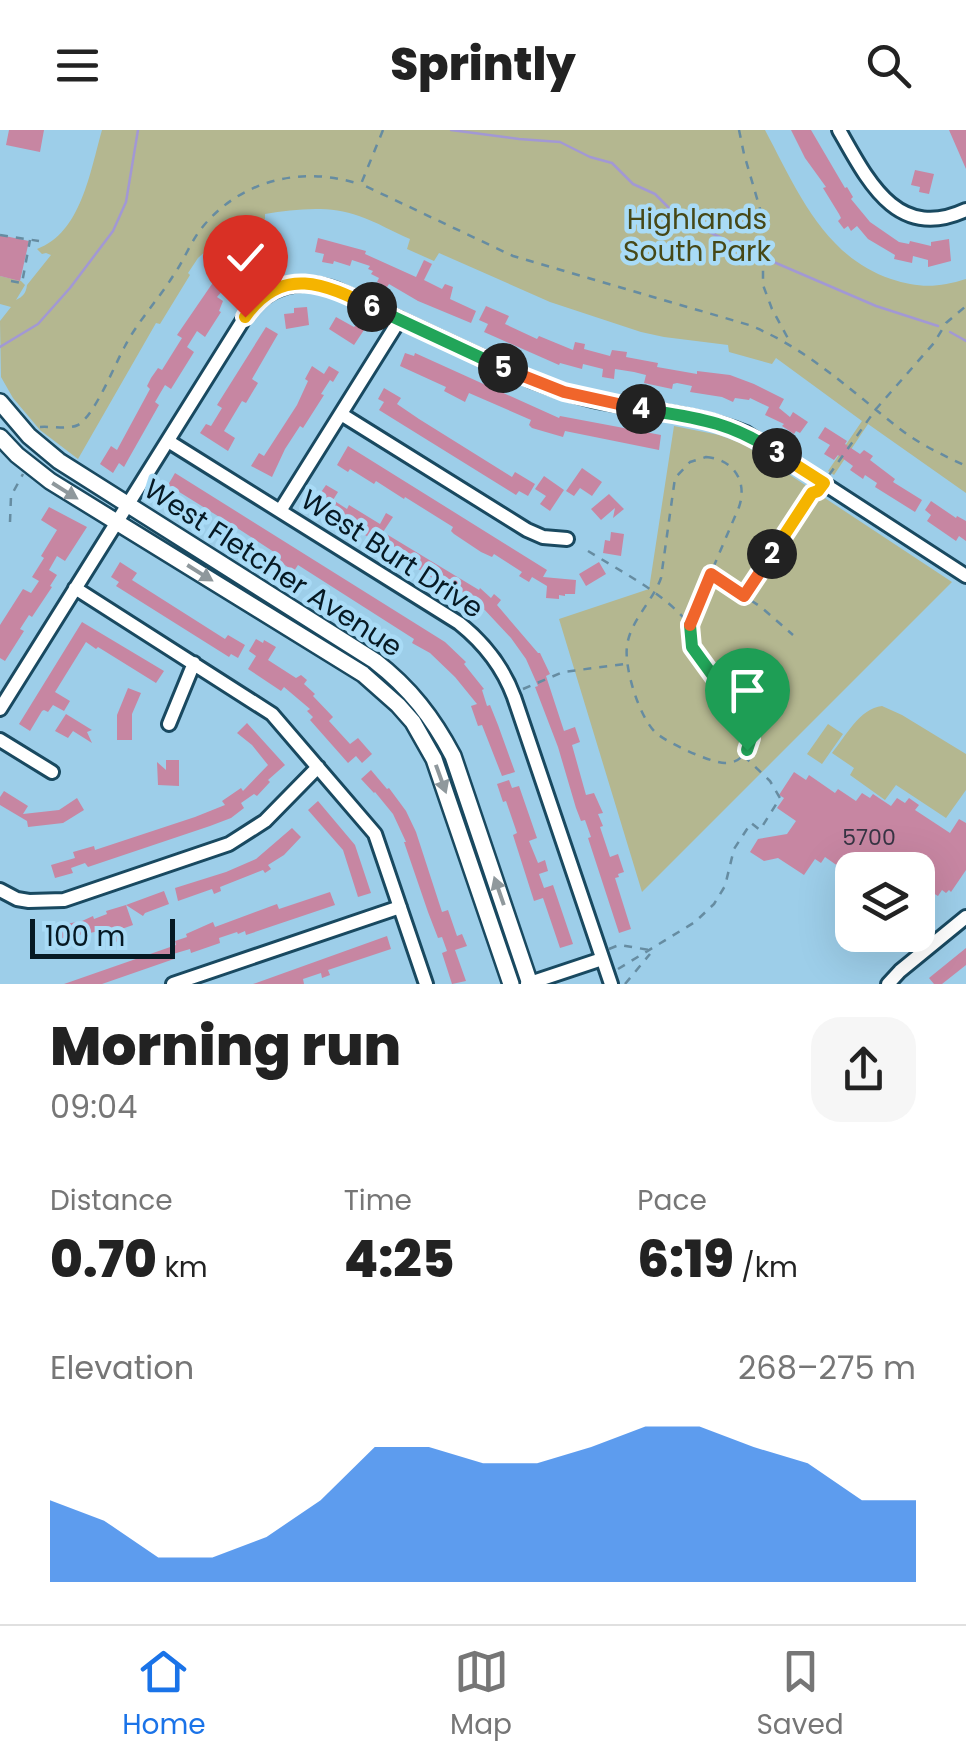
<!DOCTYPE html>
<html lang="en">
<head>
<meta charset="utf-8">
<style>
  body { margin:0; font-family:Poppins,sans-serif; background:#f6f6f6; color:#222; height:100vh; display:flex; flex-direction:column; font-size:38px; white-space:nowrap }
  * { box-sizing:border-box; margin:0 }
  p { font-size:32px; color:#767676 }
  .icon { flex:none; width:55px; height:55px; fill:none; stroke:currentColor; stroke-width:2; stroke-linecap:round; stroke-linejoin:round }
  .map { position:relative; height:854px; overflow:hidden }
  .details { display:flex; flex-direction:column; background:#fff; flex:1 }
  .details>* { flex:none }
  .buttons { position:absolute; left:835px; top:722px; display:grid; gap:20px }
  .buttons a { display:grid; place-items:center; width:100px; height:100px; border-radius:20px; background:#fff; box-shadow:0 10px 40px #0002; font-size:50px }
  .scale { position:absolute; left:30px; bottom:25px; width:145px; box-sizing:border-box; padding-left:10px; border:5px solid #061923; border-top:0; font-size:28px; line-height:35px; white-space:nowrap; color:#061923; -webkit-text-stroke:8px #a9dbf6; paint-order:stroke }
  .pin { position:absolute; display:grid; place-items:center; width:85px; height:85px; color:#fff; margin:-102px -42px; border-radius:50% 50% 50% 0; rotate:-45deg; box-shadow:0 0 10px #0007 }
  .pin .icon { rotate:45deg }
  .km { position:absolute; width:50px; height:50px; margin:-25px; border-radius:50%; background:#222; color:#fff; font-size:28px; line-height:50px; text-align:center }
  .round { display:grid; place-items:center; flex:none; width:105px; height:105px; border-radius:30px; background:#f6f6f6 }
  .summary { display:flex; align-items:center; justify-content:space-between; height:170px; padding:0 50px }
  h1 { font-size:55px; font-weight:800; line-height:75px }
  .stats { display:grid; grid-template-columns:repeat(3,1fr); gap:15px; height:170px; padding:10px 50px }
  .stats div { display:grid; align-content:center }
  .stats b { font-size:50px; font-weight:800 }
  .stats small { font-size:28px; font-weight:400 }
  .stats p { font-size:28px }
  .chart { height:280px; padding:20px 50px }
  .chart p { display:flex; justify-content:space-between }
  .chart svg { width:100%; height:180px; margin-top:10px; fill:#1a73e8; opacity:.7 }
  header { display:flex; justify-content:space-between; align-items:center; height:130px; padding:0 50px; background:#fff; font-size:45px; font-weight:800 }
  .tabs { display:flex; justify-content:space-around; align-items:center; height:140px; border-top:2px solid #e0e0e0; background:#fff; font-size:28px; color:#767676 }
  .tabs a { display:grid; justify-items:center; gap:5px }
  .tabs .selected { color:#1a73e8 }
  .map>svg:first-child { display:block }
  .green { fill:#b4b790 }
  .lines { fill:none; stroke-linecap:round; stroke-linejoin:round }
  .stream { stroke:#a298d4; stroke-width:2.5 }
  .building { fill:#c786a2 }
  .minor-casing { stroke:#194960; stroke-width:18 }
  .major-casing { stroke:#194960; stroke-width:20 }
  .path { stroke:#668ca1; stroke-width:2.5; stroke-dasharray:8 8; stroke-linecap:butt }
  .minor { stroke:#fff; stroke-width:12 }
  .major { stroke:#fff; stroke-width:15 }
  .oneway { fill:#8f989c }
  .split-1-casing { stroke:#fff; stroke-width:20 }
  .split-2-casing { stroke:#fff; stroke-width:20 }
  .split-3-casing { stroke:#fff; stroke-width:20 }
  .split-4-casing { stroke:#fff; stroke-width:20 }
  .split-5-casing { stroke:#fff; stroke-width:20 }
  .split-6-casing { stroke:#fff; stroke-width:20 }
  .split-7-casing { stroke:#fff; stroke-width:20 }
  .split-1 { stroke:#22a559; stroke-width:12 }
  .split-2 { stroke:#f0652b; stroke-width:12 }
  .split-3 { stroke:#f5b400; stroke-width:12 }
  .split-4 { stroke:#22a559; stroke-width:12 }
  .split-5 { stroke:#f0652b; stroke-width:12 }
  .split-6 { stroke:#22a559; stroke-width:12 }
  .split-7 { stroke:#f5b400; stroke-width:12 }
  .labels { text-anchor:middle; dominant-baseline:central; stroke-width:9; stroke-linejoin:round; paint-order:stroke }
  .number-label { font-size:22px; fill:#363443 }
  .park-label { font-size:28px; fill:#464817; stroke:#a9dbf6 }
  .street-label { font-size:28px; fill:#061923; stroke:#a9dbf6 }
</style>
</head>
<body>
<header><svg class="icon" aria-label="menu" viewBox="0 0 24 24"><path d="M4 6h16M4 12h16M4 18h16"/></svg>Sprintly<svg class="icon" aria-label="search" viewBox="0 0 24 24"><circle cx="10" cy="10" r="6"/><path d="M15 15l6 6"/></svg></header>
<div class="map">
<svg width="966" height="854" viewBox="0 0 966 854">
  <rect width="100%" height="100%" fill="#9dcee9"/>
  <path class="green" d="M102 0H765C796 58 823 126 891 149 918 158 938 158 966 149V363L868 294 834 345 828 341 862 291 776 228 772 234 729 222 728 215 664 207 641 202 550 172 439 123 434 131 407 119 410 109C393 102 377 92 359 86 329 75 296 79 265 84V89L222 112 219 109 198 128 188 143 190 145 160 194 156 193 78 329 40 300 13 268 1 247 0 191 11 177 0 174V146L21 151 25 155 16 170C22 167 26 164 27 155L51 125 46 123 42 124 37 119C81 103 90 42 102 0Z
    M674 296 719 305 743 314 952 452 642 762 559 489 649 459Z
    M140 395 207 436 230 446C295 487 385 531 428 594 456 635 471 699 488 746L484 747 477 735 410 581 137 399Z
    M882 576 902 585 966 624V660L946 688 896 655 885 670 850 645 854 638 832 623C845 607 860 578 882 576Z
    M828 594 843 604 822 634 807 624Z"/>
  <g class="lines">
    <path class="stream" d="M451 0 519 9 560 12 590 27 612 33 633 54 655 64 673 82 703 99 755 124
      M769 130 876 176 938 196
      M950 202 966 211
      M0 217 38 194 70 158 113 101 126 72 138 0"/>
  </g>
  <path class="building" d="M9 0H44L40 22 6 15Z
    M791 0H811L845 58 847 57 853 67 851 69 870 92 899 112 909 114 910 111 931 116V112L949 109 951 131 928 137V130L913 126 912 133 894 129 895 125 868 109 857 96 851 101 848 96 844 99 838 91 841 88 839 84 823 58 826 57 805 28Z
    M949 0H966V39Z
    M915 40 934 44 929 64 919 62 920 57 911 55Z
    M0 105 29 111 20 151 0 146Z
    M318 108 366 121 365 124 416 147 424 130 432 134 424 150 442 159 445 154 453 157 450 169 476 181 471 193 418 171 389 154 387 157 377 152 379 148 371 144 373 141 368 139 370 136 352 130 350 136 334 131 333 134 322 132 324 124 315 122Z
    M268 118 274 132 265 137 266 140 255 145 247 128Z
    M228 135 246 151 238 159 230 152 217 167 223 171 219 181 221 182 205 207 197 201 187 217 194 222 171 259 165 255 155 272 159 275 129 328 124 337 119 333 113 343 100 334 111 316 117 320 150 259 147 256 151 248 158 238 162 240 182 208 177 205 214 151Z
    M486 176 509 186 505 194 537 209 539 206 573 220 575 212 585 214 584 219 610 226 612 220 627 222 626 227 658 233 657 237 697 244V241L730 245 754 254 784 269 779 278 790 287 793 282 808 292 800 303 796 301 794 304 782 296 784 294 765 285 769 277 750 268 749 270 735 268 733 272 722 267 690 262 692 256 677 253 673 254 672 259 644 253 646 245 634 242 615 239 614 249 602 247 603 239 583 234 582 239 560 233 559 235 484 202 488 194 479 190Z
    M307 177 309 195 286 199 284 184 294 183V178Z
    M336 187 354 197 356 195 364 200 354 215 329 199Z
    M266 197 278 204 252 249 258 253 246 273 242 271 224 301 235 308 228 321 200 303 206 294 211 296 222 278 217 275Z
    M405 223 414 226 415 223 559 288 560 286 661 305 659 320 565 301 563 307 532 298 529 295 531 290 469 263 465 272 444 261 446 257 400 236Z
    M312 236 324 244 329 236 339 242 333 252 330 250 321 264 324 265 303 298 300 296 285 319 272 347 251 336 259 323 264 326 297 275 308 251 305 249Z
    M384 258 401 268 397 274 419 289 512 347 515 342 535 354 528 366 519 361 516 365 379 280 384 272 378 269Z
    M825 297 847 311 845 314 860 324 864 320 873 326 870 330 895 349 893 352 922 370 915 382 875 357 877 353 865 345 863 349 850 340 853 336 838 325 834 330 824 324 830 315 818 308Z
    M348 316 547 440 543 447 576 450 575 464H565V466L559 465V469L546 468 547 456 532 447 529 452 519 446 522 442 494 424 492 427 481 422 454 404 451 401 453 397 405 367 404 369 376 351 374 354 350 339 348 342 337 335Z
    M582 338 602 352 592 366 580 358 574 366 566 361Z
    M175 343 445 512 466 532 464 534 484 559 482 560 487 576 490 575 498 595 515 642 502 646 482 595 478 596 471 576 477 574 455 547 430 523 412 513 414 509 298 435 294 441 274 428 277 424 228 392 226 396 218 391 221 388 168 355Z
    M544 346 564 360 550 381 540 374 546 366 535 359Z
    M326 355 338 362 333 370 347 379 349 375 380 394 386 383 393 387 383 402 479 460 480 458 491 468 494 464 501 470 497 475 538 523H540L550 544 546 546 564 601 575 597 580 612 572 615 586 665 594 663 603 683 598 684 603 696 600 697 610 727 618 724 624 742 618 744 619 747 615 748 631 799 619 803 588 708 591 707 585 690 581 691 576 678 558 617 535 557 538 556 526 529 511 508 482 477 481 479 318 375 323 368 319 365Z
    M609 364 624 379 613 388 615 378 601 390 591 379Z
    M931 371 956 388 957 386 966 391V411L959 406 956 411 927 391 931 385 925 380Z
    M49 377 87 397 65 431 57 426 49 440 57 445 50 456 52 457 32 487 29 485 20 499 24 501 5 531 0 528V495L23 459 31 463 39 451 32 447 44 428 41 426 57 400 41 390Z
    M611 402 624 404 621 426 603 423 605 410 610 411Z
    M120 432 137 443 132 450 225 509 228 505 245 515 238 528 231 524 229 527 116 456 119 452 111 447Z
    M599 432 606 444 586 456 579 444Z
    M82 492 164 541 156 553 98 517 96 519 86 512 55 562 70 571 64 581 53 575 48 582 44 580 42 581 30 601 19 594Z
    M256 509 263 513 264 510 276 517 268 530 296 548 301 545 307 550 304 554 315 564 313 566 333 587 329 591 350 614 358 608 372 624 362 633 356 626 348 633 310 590 313 587 307 581 310 579 284 557 281 561 248 539 256 526 249 521Z
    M128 558 141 563 132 584V610H117V585Z
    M66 584 92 600 87 602 92 613 73 601 68 608 55 601Z
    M247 593 285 635 268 650 270 652 257 666 254 664 241 673 244 678 231 688 210 696 88 737 85 733 71 738 73 743 55 748 51 735 75 728 73 722 94 716 95 720 195 687 225 675 222 671 241 658 243 661 268 635 252 615 237 603Z
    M166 630H179V656L158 655 157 632 166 640Z
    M371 640 387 659 389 658 406 681 416 702 442 782 448 780 457 806 462 804 467 816 455 820 466 851 452 854 442 823 447 821 442 807 438 808 428 782 404 712H406L393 684 375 662 374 663 361 649Z
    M794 642 806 650 809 645 835 663 838 659 856 671 862 663 870 668 873 664 891 676 897 668 905 673 909 668 919 675 915 680 950 703 959 689 966 693V740L951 762 949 760 946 763 942 760 938 766 933 763 927 771 918 765V740H881L867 730 860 740 851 733 845 741 825 727 821 733 815 729 804 745 778 728 764 731 750 722 758 709 787 704 796 691 777 678 784 668 779 665Z
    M509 650 512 658 519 656 537 708 529 711 538 733 545 730 548 741 539 744 544 758 553 755 573 814 560 818 543 768 534 771 513 705 517 703 506 671 503 672 497 654Z
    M4 661 28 676 23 684 59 680 77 668 84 680 63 693 28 697 27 691 0 675V667Z
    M318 671 355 715 371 763 358 767 343 720 308 680Z
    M292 698 301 707 284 725 268 735 271 739 265 743 263 740 220 757 221 761 214 764 212 759 178 771 175 758 226 742 256 729Z
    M164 761 169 774 145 783 143 786 126 775Z
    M330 762 335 775 246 805 245 801 238 804 237 802 219 808 220 813 191 823 190 819 173 824 174 829 102 854H64L176 815 175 811 187 807 186 804 213 792 215 797 277 774 279 779Z
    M126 775 133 795 116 801 119 811 108 814 105 800 58 809 55 796 82 791 93 786 94 789 107 784 106 781Z
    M387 806 391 819 328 840 330 845 322 848 321 843 303 849 304 854H253Z
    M966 818V835L942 854H934L929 848Z"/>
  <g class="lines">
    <defs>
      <path id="minor" d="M839 0C868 51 897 112 966 80
        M341 284 527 400 543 407 567 409
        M168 311 459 493C484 513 503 537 514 567L611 854
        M280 381 400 189
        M75 458 272 584 375 704 426 854
        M0 579 245 187C267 156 301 146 337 160L533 251C553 259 572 265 593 270 644 281 698 283 746 303L966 446
        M169 594 194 533
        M0 610 52 642
        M0 760 17 769 29 771 64 770 229 714 265 691 318 637
        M173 854 400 777
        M527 854 602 829
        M888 854 900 841 966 787"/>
      <path id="major" d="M0 272 29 306 59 331 375 531C410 558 433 588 453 626L530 854
        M0 307 17 325 50 351 363 544 398 575 413 592 434 629 511 854"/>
    </defs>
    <use href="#minor" class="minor-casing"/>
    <use href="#major" class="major-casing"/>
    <path class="path" d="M383 0 361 54 513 126 749 195C809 219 853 263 904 302 923 316 945 326 966 336
      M739 0 744 24 763 89V155L772 179 791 214
      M0 105 39 111
      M11 151 22 153 30 110
      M40 297C52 296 67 300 78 295 95 285 115 234 125 216 138 191 158 170 173 146 185 129 191 110 205 94 244 49 304 36 359 54
      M706 327C733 329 748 351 739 377L693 485 689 502 692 517 748 594C753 611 747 633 725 633 711 633 665 612 655 602 639 586 624 538 627 516 630 491 653 471 661 448L675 348 690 332Z
      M829 345 876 279 934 213 946 193 966 176
      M10 392 11 366 23 344
      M588 421C623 443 663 462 689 494
      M711 444 761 477 793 505
      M744 466 812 363 815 362
      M523 559 563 542 625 534
      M609 819 619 815 650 820
      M618 839 695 792 714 774 725 756 734 719 751 693 760 700 780 668 770 651 744 626
      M625 854 650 824"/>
    <use href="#minor" class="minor"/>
    <use href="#major" class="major"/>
  </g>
  <defs><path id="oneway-solid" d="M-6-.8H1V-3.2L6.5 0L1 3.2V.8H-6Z" transform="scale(2.5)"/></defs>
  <g class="oneway">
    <use href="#oneway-solid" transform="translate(65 361) rotate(32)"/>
    <use href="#oneway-solid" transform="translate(200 443) rotate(32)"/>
    <use href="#oneway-solid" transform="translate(441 649) rotate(70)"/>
    <use href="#oneway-solid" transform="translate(499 761) rotate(-109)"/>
  </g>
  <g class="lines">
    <defs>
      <path id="split-1" d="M690 495 692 517 748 594 751 608 747 620"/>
      <path id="split-2" d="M690 495 711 444 744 466 772 424"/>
      <path id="split-3" d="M772 424 812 363 818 361 824 353 777 323"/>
      <path id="split-4" d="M641 279C697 288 729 291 777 323"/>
      <path id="split-5" d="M503 238 564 262 641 279"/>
      <path id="split-6" d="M372 177 503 238"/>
      <path id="split-7" d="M245 187C282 134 325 154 372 177"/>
    </defs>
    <use href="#split-1" class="split-1-casing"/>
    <use href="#split-2" class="split-2-casing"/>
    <use href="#split-3" class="split-3-casing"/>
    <use href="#split-4" class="split-4-casing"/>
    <use href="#split-5" class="split-5-casing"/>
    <use href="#split-6" class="split-6-casing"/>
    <use href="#split-7" class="split-7-casing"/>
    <use href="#split-1" class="split-1"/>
    <use href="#split-2" class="split-2"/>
    <use href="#split-3" class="split-3"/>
    <use href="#split-4" class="split-4"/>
    <use href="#split-5" class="split-5"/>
    <use href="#split-6" class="split-6"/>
    <use href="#split-7" class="split-7"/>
  </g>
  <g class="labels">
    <g class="number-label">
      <text x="869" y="707">5700</text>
    </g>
    <g class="park-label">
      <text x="697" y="89">Highlands<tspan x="697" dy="32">South Park</tspan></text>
    </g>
    <g class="street-label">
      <text transform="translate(392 424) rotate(33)">West Burt Drive</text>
      <text transform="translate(273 438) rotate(33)">West Fletcher Avenue</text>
    </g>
  </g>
</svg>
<div class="buttons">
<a><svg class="icon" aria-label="layers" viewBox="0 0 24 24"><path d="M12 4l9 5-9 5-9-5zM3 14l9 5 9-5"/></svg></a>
</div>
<div class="scale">100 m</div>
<div class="pin" style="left:747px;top:620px;background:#1e9e55"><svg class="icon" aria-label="arrive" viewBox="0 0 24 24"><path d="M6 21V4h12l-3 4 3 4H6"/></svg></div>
<div class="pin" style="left:245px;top:187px;background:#d93025"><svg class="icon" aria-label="check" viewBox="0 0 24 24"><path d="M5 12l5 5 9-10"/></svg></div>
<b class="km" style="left:772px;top:424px">2</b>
<b class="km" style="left:777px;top:323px">3</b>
<b class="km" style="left:641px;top:279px">4</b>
<b class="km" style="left:503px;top:238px">5</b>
<b class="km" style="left:372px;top:177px">6</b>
</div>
<section class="details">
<div class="summary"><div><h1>Morning run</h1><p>09:04</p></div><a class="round"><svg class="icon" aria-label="share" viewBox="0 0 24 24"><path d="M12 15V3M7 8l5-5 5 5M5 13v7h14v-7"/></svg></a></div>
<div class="stats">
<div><p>Distance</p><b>0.70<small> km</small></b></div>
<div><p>Time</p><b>4:25</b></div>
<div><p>Pace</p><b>6:19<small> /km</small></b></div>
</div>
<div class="chart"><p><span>Elevation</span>268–275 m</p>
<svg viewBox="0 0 160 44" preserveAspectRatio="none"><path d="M0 44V24L10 29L20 38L30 38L40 33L50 24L60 11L70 11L80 15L90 15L100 11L110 6L120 6L130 11L140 15L150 24L160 24V44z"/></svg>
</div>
</section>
<nav class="tabs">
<a class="selected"><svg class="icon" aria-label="home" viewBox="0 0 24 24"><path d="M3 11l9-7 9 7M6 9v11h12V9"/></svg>Home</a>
<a><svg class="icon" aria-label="map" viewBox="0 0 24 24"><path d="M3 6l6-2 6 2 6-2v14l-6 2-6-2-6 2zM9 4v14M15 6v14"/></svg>Map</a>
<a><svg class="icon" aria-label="saved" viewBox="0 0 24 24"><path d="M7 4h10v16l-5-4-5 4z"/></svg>Saved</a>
</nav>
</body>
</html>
